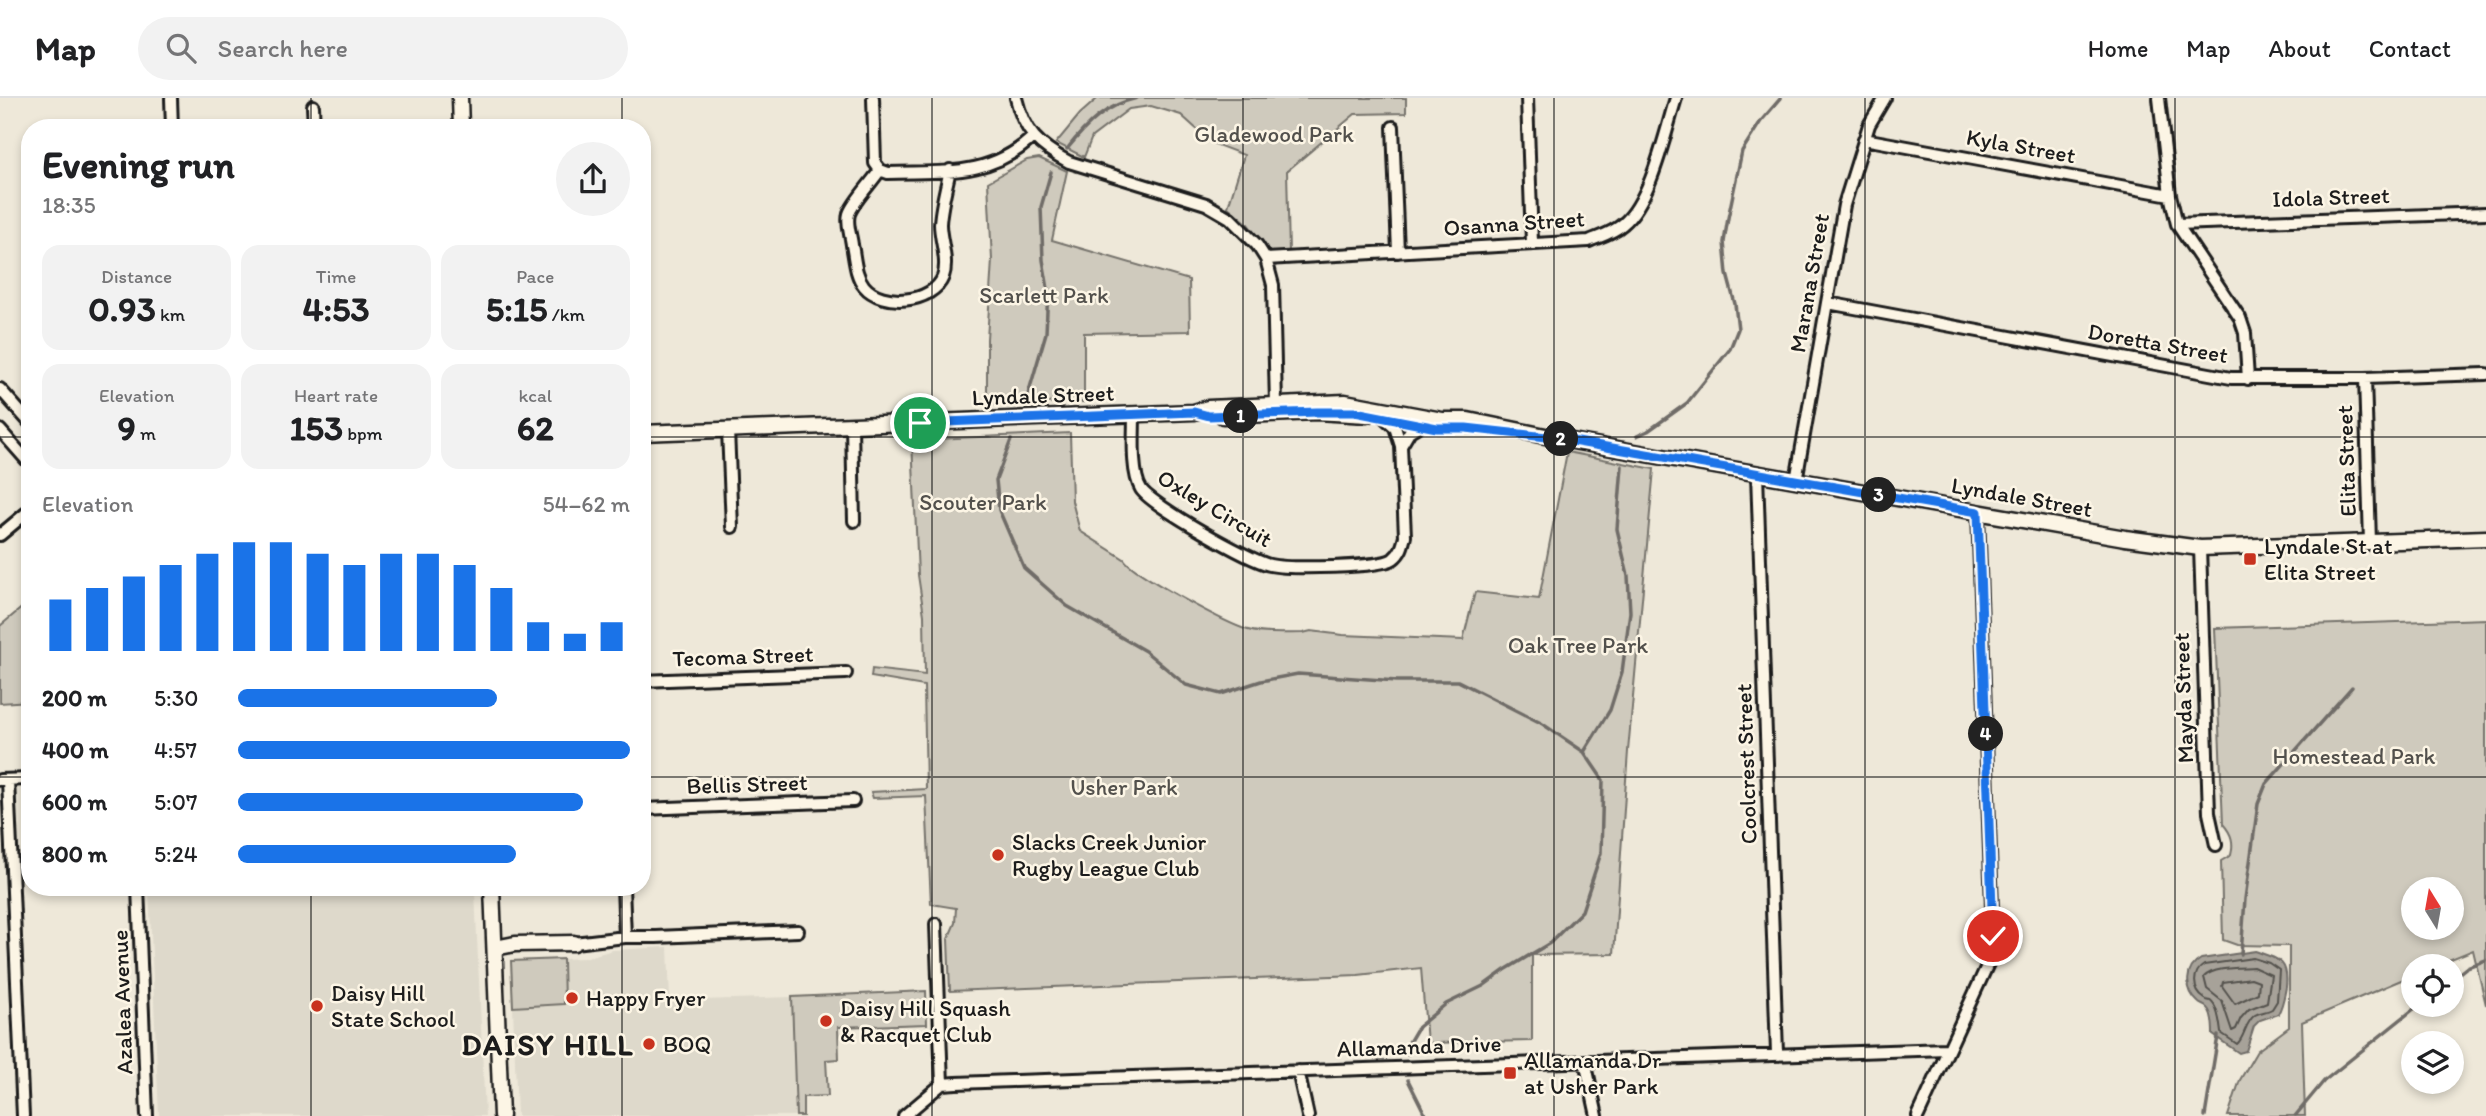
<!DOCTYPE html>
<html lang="en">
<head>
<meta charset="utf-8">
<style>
  body { margin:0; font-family:Itim,sans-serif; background:#f2f2f2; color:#202124; height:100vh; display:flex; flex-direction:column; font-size:26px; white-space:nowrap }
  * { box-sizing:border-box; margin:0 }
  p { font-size:23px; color:#757577 }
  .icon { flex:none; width:38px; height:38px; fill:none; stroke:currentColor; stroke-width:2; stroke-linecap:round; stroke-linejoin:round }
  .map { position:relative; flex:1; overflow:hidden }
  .panel { position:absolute; left:21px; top:21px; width:630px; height:777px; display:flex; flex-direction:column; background:#fff; border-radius:28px; box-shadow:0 4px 10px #0003 }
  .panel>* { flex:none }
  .needle { width:46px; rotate:349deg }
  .buttons { position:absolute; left:2401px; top:779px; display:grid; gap:14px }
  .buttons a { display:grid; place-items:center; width:63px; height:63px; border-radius:50%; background:#fff; box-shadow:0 4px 10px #0003; font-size:35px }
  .pin { position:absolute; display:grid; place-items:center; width:60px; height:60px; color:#fff; margin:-30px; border:4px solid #fff; border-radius:50%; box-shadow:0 2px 7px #0007 }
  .km { position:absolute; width:35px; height:35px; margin:-18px; border-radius:50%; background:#222; color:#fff; font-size:19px; line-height:35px; text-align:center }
  .round { display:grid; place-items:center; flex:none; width:74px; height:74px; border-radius:37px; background:#f2f2f2 }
  .summary { display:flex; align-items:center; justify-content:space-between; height:119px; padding:0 21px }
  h1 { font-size:38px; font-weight:700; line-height:52px }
  .stats { display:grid; grid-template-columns:repeat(3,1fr); gap:10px; height:119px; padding:7px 21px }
  .stats div { display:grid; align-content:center; border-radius:18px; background:#f2f2f2; text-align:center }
  .stats b { font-size:35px; font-weight:700 }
  .stats small { font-size:19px; font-weight:400 }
  .stats p { font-size:19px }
  .chart { height:196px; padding:14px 21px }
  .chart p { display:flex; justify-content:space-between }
  .chart svg { width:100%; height:126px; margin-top:7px; stroke:#1a73e8; stroke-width:6 }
  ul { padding:0 21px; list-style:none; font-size:23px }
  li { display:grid; grid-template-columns:112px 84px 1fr; align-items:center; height:52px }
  li i { height:18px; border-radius:9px; background:#1a73e8 }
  header { display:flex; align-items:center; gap:42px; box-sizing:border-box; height:98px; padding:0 35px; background:#fff; border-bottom:2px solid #e0e0e0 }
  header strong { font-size:33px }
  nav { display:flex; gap:38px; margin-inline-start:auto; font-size:24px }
  .search { width:490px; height:63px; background:#f2f2f2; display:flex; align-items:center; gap:18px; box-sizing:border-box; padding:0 24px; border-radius:38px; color:#757577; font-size:26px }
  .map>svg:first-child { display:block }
  .built { fill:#ded9cb }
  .green { fill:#cfcabd; stroke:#76736c; stroke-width:2; fill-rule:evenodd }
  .water { fill:#a7a299; stroke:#6f6c67; stroke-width:2 }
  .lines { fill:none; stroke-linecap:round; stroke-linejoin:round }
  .shore { stroke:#54524e; stroke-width:2 }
  .stream { stroke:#6f6c67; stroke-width:3.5 }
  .minor-casing { stroke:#1c1c1c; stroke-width:16 }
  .tertiary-casing { stroke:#1c1c1c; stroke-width:19 }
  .minor { stroke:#fcf5e5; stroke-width:10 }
  .tertiary { stroke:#fcf5e5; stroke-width:14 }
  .route-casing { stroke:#fff; stroke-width:14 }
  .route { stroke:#1a73e8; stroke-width:9 }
  .grid { fill:none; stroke:#1c1c1c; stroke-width:2; stroke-opacity:0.55 }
  .poi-dot { fill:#c8321e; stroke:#fcf5e5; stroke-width:2.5 }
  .labels { text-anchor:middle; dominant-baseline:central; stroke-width:5; stroke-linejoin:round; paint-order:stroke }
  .park-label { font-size:23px; fill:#52504c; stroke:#fcf5e5 }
  .street-label { font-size:23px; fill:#1c1c1c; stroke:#fcf5e5 }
  .poi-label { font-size:23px; fill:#1c1c1c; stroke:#fcf5e5; text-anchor:start }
  .district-label { font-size:30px; font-weight:bold; letter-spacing:2px; fill:#1c1c1c; stroke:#fcf5e5 }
</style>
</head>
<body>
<header>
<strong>Map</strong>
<div class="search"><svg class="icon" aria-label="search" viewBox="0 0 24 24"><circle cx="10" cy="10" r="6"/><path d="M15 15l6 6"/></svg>Search here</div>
<nav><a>Home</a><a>Map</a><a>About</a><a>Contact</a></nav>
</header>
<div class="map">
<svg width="2486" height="1018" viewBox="0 0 2486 1018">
  <rect width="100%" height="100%" fill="#eee8d9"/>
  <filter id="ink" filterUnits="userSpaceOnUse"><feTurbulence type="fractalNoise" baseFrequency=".0143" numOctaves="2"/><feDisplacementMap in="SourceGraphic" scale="14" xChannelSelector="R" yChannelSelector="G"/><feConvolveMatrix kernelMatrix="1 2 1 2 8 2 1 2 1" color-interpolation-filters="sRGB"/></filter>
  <g filter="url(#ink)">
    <path class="built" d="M149 789H391L398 797 475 794 485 1018H159Z
      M668 849 670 903 792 899 796 1018H517L513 909 564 906 563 861 584 860 613 852Z"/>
    <path class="green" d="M1098 0H1406V15L1355 16 1287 73 1289 154 1271 156 1247 125 1228 109 1244 57 1212 45 1181 17 1151 8 1129 11 1092 39 1084 59 1056 45 1080 16Z
      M1039 60 1067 73 1052 142 1189 182 1190 233 1084 235V304L987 306V241L992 162 988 84 1027 62Z
      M1070 335 1072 403 1080 433 1124 461C1132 475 1229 527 1248 532 1264 537 1286 535 1303 535L1311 533 1343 537 1463 542 1475 494 1539 501 1567 354 1654 371 1628 653 1614 856 1532 857V943L1427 945 1421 870 1358 877 950 893 948 841 955 825 956 810 931 806 926 698 873 700 871 694 926 691 924 588 871 579 872 571 925 577 924 517 918 477 912 342Z
      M30 503V603L0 605V528Z
      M2486 521V907L2473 852 2434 868H2413V877L2302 924 2305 1018H2228L2240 982 2257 953 2289 929V848L2237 847 2223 842 2221 763 2231 757C2234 745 2232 736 2223 726L2215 530ZM2413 791H2452V830H2413Z
      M563 861 564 906 513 909 511 863Z
      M926 893 927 926 838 929 839 961 826 962 828 998 803 999V1018H796L792 899Z"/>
    <path class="water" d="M2255 853C2278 861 2289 862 2286 889 2284 899 2283 907 2278 916L2260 922 2254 928 2246 953 2239 955 2213 937C2213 930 2213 915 2207 910 2205 907 2200 907 2198 904 2184 891 2185 870 2201 861Z"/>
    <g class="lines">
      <path class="shore" d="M2253 860 2269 865 2279 872 2277 903 2272 911C2267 914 2260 914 2255 917 2245 924 2245 939 2237 946L2221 935C2220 926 2219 915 2214 907 2209 900 2211 905 2205 901 2192 893 2192 874 2204 867Z
        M2253 869 2271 877 2267 904 2249 911 2241 920 2236 931 2232 933 2222 903 2207 891 2204 879C2214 869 2238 870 2253 869Z
        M2251 880 2259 883 2258 895 2235 906 2222 888 2223 884Z"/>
      <path class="stream" d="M1067 51C1087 26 1106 7 1137 0
        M1027 300 1046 235 1048 191 1043 162 1041 109 1051 74
        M1637 338 1648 333 1687 305 1730 251 1738 231 1735 206 1727 176 1724 144 1728 120 1742 53 1761 23 1781 0
        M1011 342 996 382 999 412 1024 470 1067 508 1145 553 1186 587 1221 596 1261 583 1298 576 1397 583H1458L1541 625 1584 654 1603 682 1601 755 1582 813 1550 845 1505 872 1483 888 1446 906 1418 929 1408 946V956
        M1584 654 1610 612 1622 574 1630 514 1628 478 1617 431 1622 368
        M2241 856 2245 801 2258 706 2266 686 2352 589
        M2452 881 2467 869 2486 862
        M1408 982 1426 1018
        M2205 1018 2218 938
        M2295 1018 2324 983 2420 906"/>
      <defs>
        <path id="minor" d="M171 0 172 30
          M873 0 875 65 880 72
          M1016 0C1024 34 1039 48 1069 64L1206 106 1230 120 1257 147 1266 161 1273 187 1276 306
          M1527 0 1532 145
          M2159 0 2170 97 2177 126 2240 220 2245 235 2248 281
          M313 8 314 30
          M1393 29 1398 154
          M1864 41 2170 97
          M880 72C873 83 853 104 849 116 846 126 851 137 852 147 855 161 855 177 864 188 882 210 933 205 943 179 949 163 940 142 940 126 941 108 946 90 950 72
          M880 72 888 75C942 73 990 80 1033 39
          M2177 126 2486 115
          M1266 161 1589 143C1601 138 1613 135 1623 126 1651 103 1665 35 1676 0
          M1828 205 2231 280H2365L2486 276
          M2365 280 2370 444
          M0 291 30 325
          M1134 317C1134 336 1131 375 1141 391 1151 407 1250 463 1270 467 1288 471 1380 470 1393 461 1401 455 1403 447 1405 438L1401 348 1395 329 1386 321
          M852 327 854 423
          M0 332 30 366
          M728 332 732 429
          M1401 348 1410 333 1420 327
          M1757 376 1777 955
          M1796 383 1844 107 1869 27 1885 0
          M0 437 30 412
          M2200 450 2209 715 2216 747
          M642 583 846 575
          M0 682 30 681
          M8 682 23 1018
          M642 711 853 703
          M138 789 147 1018
          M623 789 625 839
          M936 826 942 986
          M574 845 625 839H656L798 833
          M1585 963 1597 1018
          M1298 973 1308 1018
          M904 1018 942 986 956 985 1947 951
          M1918 1018 1992 857 1993 838 1978 414"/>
        <path id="tertiary" d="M460 0 461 30
          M1223 318 1317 314 1367 317
          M642 335 1194 314 1208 310 1345 304 1442 322H1468L1555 340 2125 440 2200 450 2486 440
          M492 789 501 1018
          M495 850 515 846 574 845"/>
      </defs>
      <use href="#minor" class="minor-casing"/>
      <use href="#tertiary" class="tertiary-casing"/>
      <use href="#minor" class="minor"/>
      <use href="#tertiary" class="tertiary"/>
    </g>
  </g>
  <g class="lines" filter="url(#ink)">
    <defs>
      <path id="route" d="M920 325 1194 314 1209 318 1317 314H1355L1437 330H1466L1555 340 1978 414 1993 838"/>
    </defs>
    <use href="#route" class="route-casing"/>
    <use href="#route" class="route"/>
  </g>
  <path class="grid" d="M311 0V30M622 0V30M932 0V1018M1243 0V1018M1554 0V1018M1865 0V1018M2175 0V1018M0 339H30M642 339H2486M0 679H30M642 679H2486M311 789V1018M622 789V1018"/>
  <g class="poi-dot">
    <rect x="2243" y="454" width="14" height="14" rx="3.5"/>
    <circle cx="998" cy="757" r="7"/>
    <circle cx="572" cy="900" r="7"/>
    <circle cx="317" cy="908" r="7"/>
    <circle cx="826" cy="923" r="7"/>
    <circle cx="649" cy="946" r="7"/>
    <rect x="1503" y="968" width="14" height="14" rx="3.5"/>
  </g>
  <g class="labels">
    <g class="park-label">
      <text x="1274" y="36">Gladewood Park</text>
      <text x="1044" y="197">Scarlett Park</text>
      <text x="983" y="404">Scouter Park</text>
      <text x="1578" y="547">Oak Tree Park</text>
      <text x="2354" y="658">Homestead Park</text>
      <text x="1124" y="689">Usher Park</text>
    </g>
    <g class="street-label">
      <text transform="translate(2021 48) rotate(10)">Kyla Street</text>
      <text transform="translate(2331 99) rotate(-2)">Idola Street</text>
      <text transform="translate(1514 125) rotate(-4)">Osanna Street</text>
      <text transform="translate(1809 185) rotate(-80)">Marana Street</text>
      <text transform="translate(2158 245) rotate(10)">Doretta Street</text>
      <text transform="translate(1043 297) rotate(-2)">Lyndale Street</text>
      <text transform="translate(2346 363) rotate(-92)">Elita Street</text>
      <text transform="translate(2022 399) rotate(10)">Lyndale Street</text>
      <text transform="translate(1215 410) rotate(31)">Oxley Circuit</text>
      <text transform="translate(743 558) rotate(-2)">Tecoma Street</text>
      <text transform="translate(2183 600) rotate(-92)">Mayda Street</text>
      <text transform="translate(1746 666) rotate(-92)">Coolcrest Street</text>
      <text transform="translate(747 686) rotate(-2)">Bellis Street</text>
      <text transform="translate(122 904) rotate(-92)">Azalea Avenue</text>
      <text transform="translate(1419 948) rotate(-2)">Allamanda Drive</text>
    </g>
    <g class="poi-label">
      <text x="2264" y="448">Lyndale St at<tspan x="2264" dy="26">Elita Street</tspan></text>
      <text x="1012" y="744">Slacks Creek Junior<tspan x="1012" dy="26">Rugby League Club</tspan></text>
      <text x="331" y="895">Daisy Hill<tspan x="331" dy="26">State School</tspan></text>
      <text x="586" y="900">Happy Fryer</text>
      <text x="840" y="910">Daisy Hill Squash<tspan x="840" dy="26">&amp; Racquet Club</tspan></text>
      <text x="663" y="946">BOQ</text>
      <text x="1524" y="962">Allamanda Dr<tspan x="1524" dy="26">at Usher Park</tspan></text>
    </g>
    <g class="district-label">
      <text x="548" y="946">DAISY HILL</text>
    </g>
  </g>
</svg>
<div class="buttons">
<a><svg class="needle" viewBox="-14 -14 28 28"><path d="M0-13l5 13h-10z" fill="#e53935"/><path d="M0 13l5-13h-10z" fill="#757577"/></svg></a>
<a><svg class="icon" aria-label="locate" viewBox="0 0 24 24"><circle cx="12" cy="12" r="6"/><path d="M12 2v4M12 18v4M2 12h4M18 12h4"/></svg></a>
<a><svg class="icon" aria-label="layers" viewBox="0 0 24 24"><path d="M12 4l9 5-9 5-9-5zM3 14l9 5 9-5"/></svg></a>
</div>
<div class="pin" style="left:920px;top:325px;background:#1e9e55"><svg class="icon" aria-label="arrive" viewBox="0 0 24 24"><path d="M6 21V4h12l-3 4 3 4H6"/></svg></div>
<div class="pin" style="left:1993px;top:838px;background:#d93025"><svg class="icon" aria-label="check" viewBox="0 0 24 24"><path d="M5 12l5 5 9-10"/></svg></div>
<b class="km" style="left:1241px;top:318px">1</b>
<b class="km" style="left:1561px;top:341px">2</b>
<b class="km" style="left:1879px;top:397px">3</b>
<b class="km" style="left:1986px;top:636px">4</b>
<section class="panel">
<div class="summary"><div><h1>Evening run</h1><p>18:35</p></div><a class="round"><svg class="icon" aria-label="share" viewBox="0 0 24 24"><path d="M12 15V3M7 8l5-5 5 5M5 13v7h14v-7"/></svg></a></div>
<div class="stats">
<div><p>Distance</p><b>0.93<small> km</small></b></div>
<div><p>Time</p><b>4:53</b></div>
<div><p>Pace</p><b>5:15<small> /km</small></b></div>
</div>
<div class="stats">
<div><p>Elevation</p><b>9<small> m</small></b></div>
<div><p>Heart rate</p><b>153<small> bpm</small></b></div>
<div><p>kcal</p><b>62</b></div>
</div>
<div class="chart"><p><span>Elevation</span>54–62 m</p>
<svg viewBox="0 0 160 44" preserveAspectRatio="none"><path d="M5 44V26M15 44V22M25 44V18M35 44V14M45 44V10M55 44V6M65 44V6M75 44V10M85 44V14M95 44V10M105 44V10M115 44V14M125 44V22M135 44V34M145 44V38M155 44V34"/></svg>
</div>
<ul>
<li><b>200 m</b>5:30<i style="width:66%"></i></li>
<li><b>400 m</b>4:57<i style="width:100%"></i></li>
<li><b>600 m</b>5:07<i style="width:88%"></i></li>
<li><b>800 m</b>5:24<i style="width:71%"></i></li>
</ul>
</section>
</div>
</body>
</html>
